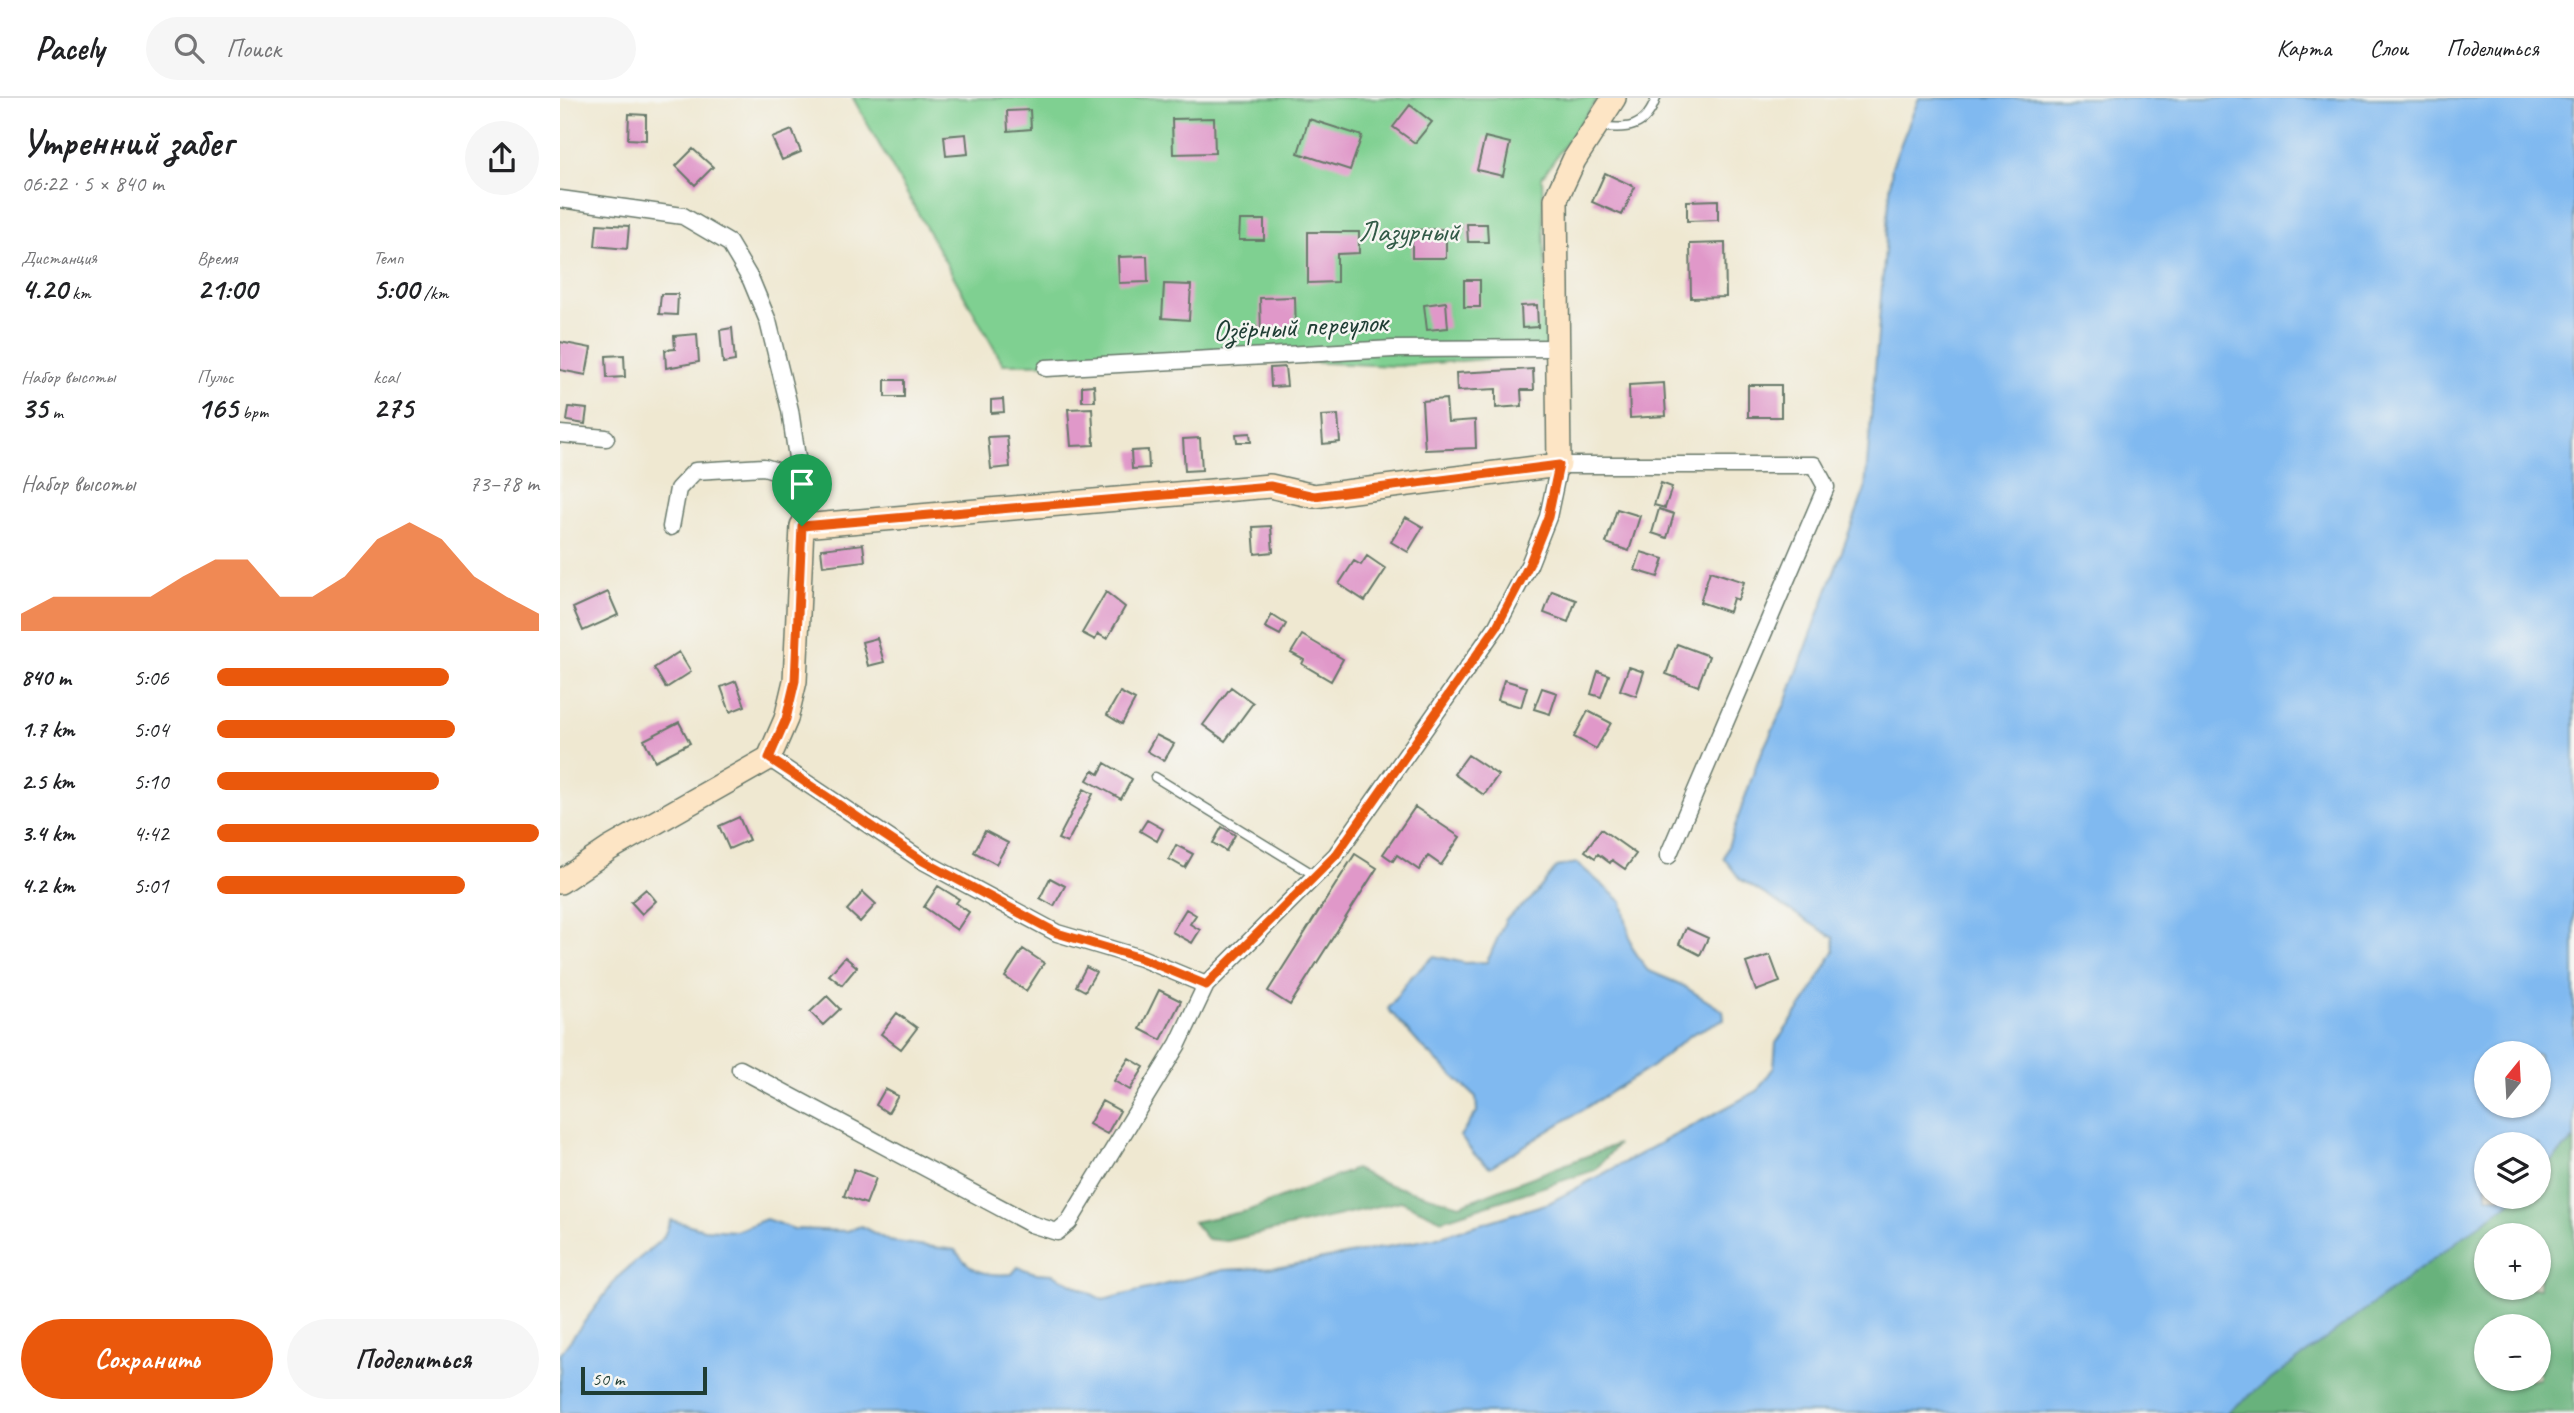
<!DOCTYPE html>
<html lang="ru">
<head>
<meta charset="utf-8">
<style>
  body { margin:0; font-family:Caveat,sans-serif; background:#f6f6f6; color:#202124; height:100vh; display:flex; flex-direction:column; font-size:26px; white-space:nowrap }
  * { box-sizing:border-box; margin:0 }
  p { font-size:23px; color:#757577 }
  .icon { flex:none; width:38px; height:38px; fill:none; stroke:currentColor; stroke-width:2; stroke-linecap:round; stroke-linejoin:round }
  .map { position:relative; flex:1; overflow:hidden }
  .sheet { display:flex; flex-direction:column; background:#fff; width:560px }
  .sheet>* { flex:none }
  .needle { width:46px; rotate:18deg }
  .controls { position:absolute; left:1914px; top:943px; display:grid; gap:14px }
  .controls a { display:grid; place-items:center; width:77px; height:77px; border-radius:50%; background:#fff; box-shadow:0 2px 5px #0004; font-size:35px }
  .scale { position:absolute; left:21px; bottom:18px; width:126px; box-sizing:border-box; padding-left:7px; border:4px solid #1f3d34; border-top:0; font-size:19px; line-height:24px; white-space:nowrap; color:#1f3d34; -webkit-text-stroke:5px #f6f6f2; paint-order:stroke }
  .pin { position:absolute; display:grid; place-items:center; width:60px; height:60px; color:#fff; margin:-72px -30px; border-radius:50% 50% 50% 0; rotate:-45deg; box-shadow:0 0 7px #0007 }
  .pin .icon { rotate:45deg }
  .round { display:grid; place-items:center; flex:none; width:74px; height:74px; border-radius:37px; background:#f6f6f6 }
  .summary { display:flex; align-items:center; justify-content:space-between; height:119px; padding:0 21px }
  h1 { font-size:38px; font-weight:700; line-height:52px }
  .figures { display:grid; grid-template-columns:repeat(3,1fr); gap:10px; height:119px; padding:7px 21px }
  .figures div { display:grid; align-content:center }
  .figures b { font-size:30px; font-weight:700 }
  .figures small { font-size:19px; font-weight:400 }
  .figures p { font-size:19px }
  .chart { height:196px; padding:14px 21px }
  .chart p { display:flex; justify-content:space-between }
  .chart svg { width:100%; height:126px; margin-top:7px; fill:#ea580c; opacity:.7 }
  .action { display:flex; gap:14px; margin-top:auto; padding:14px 21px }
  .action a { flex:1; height:80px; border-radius:42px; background:#ea580c; color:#fff; font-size:28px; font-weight:700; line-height:80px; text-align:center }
  .action a+a { background:#f6f6f6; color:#202124 }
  ul { padding:0 21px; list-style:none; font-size:23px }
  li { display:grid; grid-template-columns:112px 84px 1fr; align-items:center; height:52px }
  li i { height:18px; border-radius:9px; background:#ea580c }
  header { display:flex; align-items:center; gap:42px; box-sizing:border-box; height:98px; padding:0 35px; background:#fff; border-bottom:2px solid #e0e0e0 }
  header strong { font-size:33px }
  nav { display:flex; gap:38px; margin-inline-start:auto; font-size:24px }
  .search { width:490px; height:63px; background:#f6f6f6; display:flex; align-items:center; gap:18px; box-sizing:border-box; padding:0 24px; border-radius:38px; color:#757577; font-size:26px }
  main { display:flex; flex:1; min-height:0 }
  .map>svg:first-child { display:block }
  .green { fill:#7fd091; stroke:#4f8662; stroke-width:2 }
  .forest { fill:#67b27b; stroke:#437858; stroke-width:2; fill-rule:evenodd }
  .water { fill:#80b9f0; stroke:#507b92; stroke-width:2; fill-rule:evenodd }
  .building { fill:#e098c9 }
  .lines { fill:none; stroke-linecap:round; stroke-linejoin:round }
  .lane-casing { stroke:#68796b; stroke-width:11 }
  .street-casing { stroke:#68796b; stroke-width:19 }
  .secondary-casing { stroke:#68796b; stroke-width:26 }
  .lane { stroke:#fff; stroke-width:8 }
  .street { stroke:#fff; stroke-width:16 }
  .secondary { stroke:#fde5c5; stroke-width:23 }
  .route-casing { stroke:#fff; stroke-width:14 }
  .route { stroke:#ea580c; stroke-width:9 }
  .labels { text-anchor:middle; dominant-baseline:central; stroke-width:5; stroke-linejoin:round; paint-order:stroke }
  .park-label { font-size:30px; fill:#325a47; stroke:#f6f6f2 }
  .street-label { font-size:30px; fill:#1f3d34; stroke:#f6f6f2 }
</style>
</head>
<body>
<header>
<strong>Pacely</strong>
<div class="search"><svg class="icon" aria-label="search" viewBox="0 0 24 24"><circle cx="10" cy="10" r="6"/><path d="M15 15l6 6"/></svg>Поиск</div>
<nav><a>Карта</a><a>Слои</a><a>Поделиться</a></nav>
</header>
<main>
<section class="sheet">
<div class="summary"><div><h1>Утренний забег</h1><p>06:22 · 5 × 840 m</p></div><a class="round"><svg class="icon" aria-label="share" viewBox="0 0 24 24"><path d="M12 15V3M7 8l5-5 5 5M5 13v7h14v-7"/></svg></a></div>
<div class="figures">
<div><p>Дистанция</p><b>4.20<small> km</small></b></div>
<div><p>Время</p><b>21:00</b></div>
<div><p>Темп</p><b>5:00<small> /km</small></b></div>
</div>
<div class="figures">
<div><p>Набор высоты</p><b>35<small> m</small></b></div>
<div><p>Пульс</p><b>165<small> bpm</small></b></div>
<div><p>kcal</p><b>275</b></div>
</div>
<div class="chart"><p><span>Набор высоты</span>73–78 m</p>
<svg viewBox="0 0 160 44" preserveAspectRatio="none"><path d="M0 44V38L10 32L20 32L30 32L40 32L50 25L60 19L70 19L80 32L90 32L100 25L110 12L120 6L130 12L140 25L150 32L160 38V44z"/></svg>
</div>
<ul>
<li><b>840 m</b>5:06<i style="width:72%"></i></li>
<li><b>1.7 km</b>5:04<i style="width:74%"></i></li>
<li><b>2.5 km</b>5:10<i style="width:69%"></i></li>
<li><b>3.4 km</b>4:42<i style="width:100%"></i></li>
<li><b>4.2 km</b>5:01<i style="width:77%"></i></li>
</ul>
<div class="action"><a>Сохранить</a><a>Поделиться</a></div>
</section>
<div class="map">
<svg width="2014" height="1315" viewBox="0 0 2014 1315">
  <rect width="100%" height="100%" fill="#f6f6f2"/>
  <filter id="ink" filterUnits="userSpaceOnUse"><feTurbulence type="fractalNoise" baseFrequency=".0143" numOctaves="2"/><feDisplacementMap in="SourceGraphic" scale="14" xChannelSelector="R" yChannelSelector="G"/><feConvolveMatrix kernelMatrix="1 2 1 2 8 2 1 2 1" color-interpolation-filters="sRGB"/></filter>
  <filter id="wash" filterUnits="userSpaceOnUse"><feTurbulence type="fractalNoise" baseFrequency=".00686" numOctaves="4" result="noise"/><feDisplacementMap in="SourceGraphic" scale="28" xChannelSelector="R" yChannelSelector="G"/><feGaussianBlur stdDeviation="1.57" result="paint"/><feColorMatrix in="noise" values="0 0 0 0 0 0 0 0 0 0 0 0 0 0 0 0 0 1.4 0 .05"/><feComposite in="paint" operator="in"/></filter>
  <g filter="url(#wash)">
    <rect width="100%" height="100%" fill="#efe8d1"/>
    <path class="green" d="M293 0H1038L982 79 988 256 836 268 745 264 443 266Z"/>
    <path class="forest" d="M2014 1041V1315H1666L1955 1099H1979V1075ZM1927 1138H1979V1190H1927ZM1927 1228H1979V1281H1927Z
      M1058 1046 1035 1072 882 1122 841 1103 667 1143 647 1141 633 1124 687 1113 795 1071 827 1086 900 1107Z"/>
    <path class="water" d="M1359 0H2014V1041L1979 1075V1046H1927V1099H1955L1946 1107 1666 1315H0V1256L59 1178 103 1140 111 1122 144 1131 176 1133 206 1121 234 1131 287 1133 301 1128 329 1143 395 1152C412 1175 424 1178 452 1176L458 1169 475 1175 493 1176 543 1202 663 1172 721 1169 874 1140 989 1105 1197 993 1214 969 1216 945 1248 899 1274 853V840L1180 781 1164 760 1198 662 1226 604 1305 391 1332 68ZM1927 956H1979V1008H1927Z
      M1017 765 1062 804 1072 849 1087 872 1122 887 1163 913 1164 921 1130 937 1093 968 930 1069 915 1057 900 1038 917 1014 916 999 860 947 828 911 849 881 874 858 905 865 927 864 946 821 971 801 997 769Z"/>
    <g id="blocks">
      <path class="building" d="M850 7 872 24 855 45 833 29Z
        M470 12 471 31 448 33 447 13Z
        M69 16 86 17V42L68 41Z
        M654 20 655 55 613 56 612 21Z
        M749 21 802 38 790 72 738 55Z
        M232 32 241 54 222 62 212 40Z
        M406 36 408 56 386 58 384 38Z
        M925 39 950 45 943 78 917 72Z
        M133 51 153 69 135 87 116 68Z
        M1045 75 1075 89 1062 117 1032 104Z
        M1158 102V122L1127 123V103Z
        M680 122H704V142H679Z
        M37 126 69 128 67 151 35 148Z
        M907 126H927L928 144H908Z
        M886 131V160H852V132Z
        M748 134H799V155L777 156V184L748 185Z
        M1165 145 1166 199 1131 200 1130 146Z
        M587 158 588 184 559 185 558 159Z
        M904 182H920V209H904Z
        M604 186 631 187 629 222 602 220Z
        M101 196H118L117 217 99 216Z
        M735 199 736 236H701L700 200Z
        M886 204 888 230 867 232 864 207Z
        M977 207 978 229 962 230 961 208Z
        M172 230 175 263 163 265 160 232Z
        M137 236 139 264 106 270 105 252 115 251 114 238Z
        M0 244 31 250 26 277 0 272Z
        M64 257 65 279 47 280 46 258Z
        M725 269 727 288 711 289 710 270Z
        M973 271 974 292H961L962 308 936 310V291L897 293 896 275Z
        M325 282H344V299H325Z
        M1104 285 1106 318 1070 320 1069 287Z
        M534 287 535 303H522V288Z
        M1188 287H1221V319H1188Z
        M443 301 444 314 431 315V302Z
        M886 301 888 324 915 322 916 350 865 352 862 303Z
        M9 309 27 311 25 326 7 323Z
        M532 310 534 347 511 348 508 311Z
        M778 317 780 344 763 346 761 318Z
        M690 335 691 344H677L676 336Z
        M447 338 450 369 431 371 428 339Z
        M640 340 642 372 625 373 623 341Z
        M588 352 589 370 572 371 571 353Z
        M1101 385 1112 389 1105 410 1094 407Z
        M1057 411 1080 418 1069 453 1046 445Z
        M1099 411 1114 416 1107 440 1092 435Z
        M846 419 863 429 848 454 831 444Z
        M711 428 713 454 695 456 693 429Z
        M303 446 305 463 263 468 261 451Z
        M1081 454 1104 461 1098 479 1075 472Z
        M807 458 826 471 805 503 779 486 794 463 801 467Z
        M1150 473 1184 484 1178 502 1173 500 1169 514 1140 504Z
        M992 493 1016 502 1008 524 984 515Z
        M48 494 58 517 23 533 13 510Z
        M546 494 565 509 547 541 538 536 535 542 522 535Z
        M712 517 726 526 720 537 705 529Z
        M742 537 783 561 771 583 742 566 744 562 731 555Z
        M317 540 324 564 308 568 302 544Z
        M1117 546 1149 558 1138 588 1106 576Z
        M119 554 131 574 106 590 94 570Z
        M1069 569 1084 574 1076 598 1060 592Z
        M1038 573 1049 577 1041 599 1031 596Z
        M944 582 967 589 961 609 938 602Z
        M176 583 185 608 170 614 161 589Z
        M671 589 693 605 665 643 643 627Z
        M982 590 997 595 990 616 974 611Z
        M560 594 575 602 562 626 547 617Z
        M1028 613 1051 625 1036 651 1014 639Z
        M119 624 130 645 95 663 84 642Z
        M596 637 614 646 604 663 587 653Z
        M908 657 938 677 924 697 894 676Z
        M545 665 572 681 561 701 527 682 533 672 539 676Z
        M524 691 533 696 507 745 498 741Z
        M855 709 900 739 881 767 868 758 859 772 837 757 833 763 823 756Z
        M179 719 189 742 169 751 159 728Z
        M587 722 603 731 597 743 580 733Z
        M662 729 675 737 666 753 653 745Z
        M1041 731 1076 756 1065 771 1052 762 1050 765 1038 756 1035 760 1025 753Z
        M425 733 448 745 436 766 414 754Z
        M616 747 633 756 625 770 609 761Z
        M795 756 817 770 730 907 708 893Z
        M490 780 505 788 494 808 480 800Z
        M378 788 399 801 396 805 409 814 397 832 364 809Z
        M86 791 96 803 82 816 71 804Z
        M303 794 316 806 300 824 287 812Z
        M626 811 636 817 630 826 640 832 632 845 612 834Z
        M1126 830 1148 840 1140 857 1119 846Z
        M463 851 484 865 466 893 445 879Z
        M1210 857 1220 884 1196 893 1186 865Z
        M285 859 297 869 282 887 269 877Z
        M526 869 536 874 525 893 516 888Z
        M599 892 621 903 601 942 580 931Z
        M267 898 280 911 263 927 250 914Z
        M337 915 357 930 341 951 321 936Z
        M569 960 584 969 570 992 554 983Z
        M325 991 338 998 328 1015 316 1007Z
        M542 1003 560 1013 547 1036 529 1026Z
        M294 1071 316 1080 306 1106 284 1098Z"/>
    </g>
  </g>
  <g filter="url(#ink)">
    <use href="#blocks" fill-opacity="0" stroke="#68796b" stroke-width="2"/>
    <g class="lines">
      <defs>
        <path id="lane" d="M1038 28C1066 32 1086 31 1096 0
          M595 679 756 778"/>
        <path id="street" d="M0 101 123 118 169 145 191 182 208 223 230 312 240 380 242 428
          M486 270 833 251 996 250
          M0 336 46 340
          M111 429 118 391 135 373 204 369 240 380
          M209 660 363 763 497 835 581 860 646 887
          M180 971 471 1126 497 1134 509 1124 618 946 646 887 776 757 937 528 969 467 988 419 999 367H1254L1266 389 1108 758"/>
        <path id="secondary" d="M0 784 49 751 209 660 226 621 235 583 242 428 710 388 754 398 999 367 996 101 1014 62 1054 0"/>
      </defs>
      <use href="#lane" class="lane-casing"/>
      <use href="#street" class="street-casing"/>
      <use href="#secondary" class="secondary-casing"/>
      <use href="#lane" class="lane"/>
      <use href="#street" class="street"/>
      <use href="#secondary" class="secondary"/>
    </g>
  </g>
  <g class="lines" filter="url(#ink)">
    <defs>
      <path id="route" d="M999 367 988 419 969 467 937 528 776 757 646 887 581 860 497 835 363 763 209 660 226 621 235 583 242 428 710 388 754 398Z"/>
    </defs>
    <use href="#route" class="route-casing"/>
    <use href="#route" class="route"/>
  </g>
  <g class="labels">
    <g class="park-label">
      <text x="849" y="133">Лазурный</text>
    </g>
    <g class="street-label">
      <text transform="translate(740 228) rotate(-3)">Озёрный переулок</text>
    </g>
  </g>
</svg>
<div class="controls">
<a><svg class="needle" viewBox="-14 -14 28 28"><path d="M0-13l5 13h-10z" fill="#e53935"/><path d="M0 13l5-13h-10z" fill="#757577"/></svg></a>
<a><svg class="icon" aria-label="layers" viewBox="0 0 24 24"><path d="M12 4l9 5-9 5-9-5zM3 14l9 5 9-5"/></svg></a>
<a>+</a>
<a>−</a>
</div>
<div class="scale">50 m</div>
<div class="pin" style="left:242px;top:428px;background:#1e9e55"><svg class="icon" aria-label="arrive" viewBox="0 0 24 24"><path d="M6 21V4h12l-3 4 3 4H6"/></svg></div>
</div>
</main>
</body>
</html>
